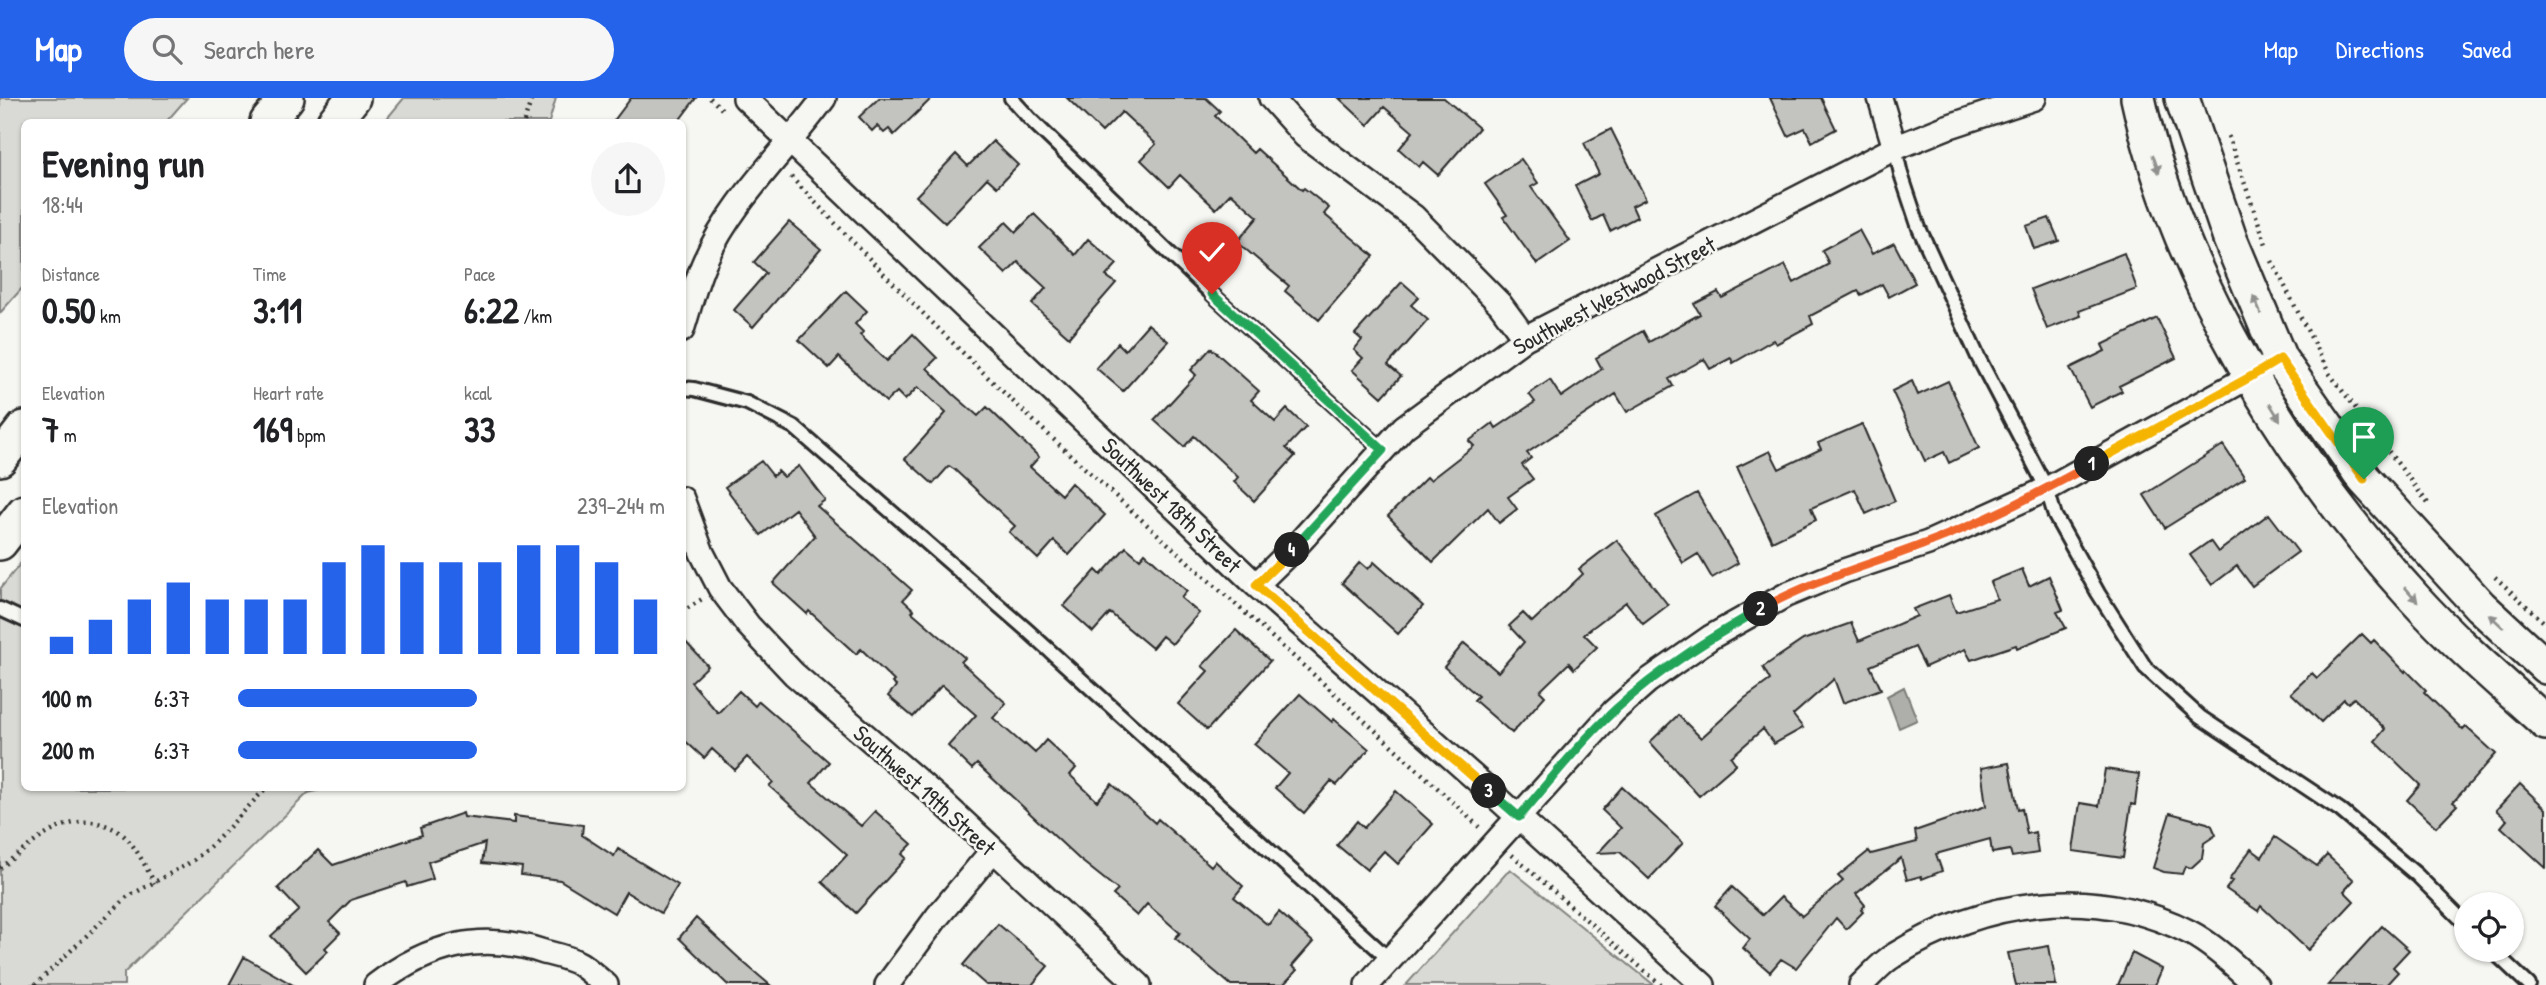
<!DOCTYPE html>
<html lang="en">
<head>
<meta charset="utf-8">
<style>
  body { margin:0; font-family:"Patrick Hand",sans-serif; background:#f6f6f6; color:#202124; height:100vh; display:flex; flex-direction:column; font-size:26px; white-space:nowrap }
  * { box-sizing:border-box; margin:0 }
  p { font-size:23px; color:#757577 }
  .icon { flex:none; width:38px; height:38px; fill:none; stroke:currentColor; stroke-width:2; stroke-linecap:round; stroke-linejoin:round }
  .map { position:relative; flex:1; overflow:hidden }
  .panel { position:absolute; left:21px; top:21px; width:665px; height:672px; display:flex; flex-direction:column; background:#fff; border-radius:10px; box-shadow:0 2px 5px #0004 }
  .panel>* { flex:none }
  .fabs { position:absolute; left:2454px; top:794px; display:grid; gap:14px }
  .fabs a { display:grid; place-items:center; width:70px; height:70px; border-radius:50%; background:#fff; box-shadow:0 2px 5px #0004; font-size:35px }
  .pin { position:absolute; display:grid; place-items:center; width:60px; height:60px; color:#fff; margin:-72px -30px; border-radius:50% 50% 50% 0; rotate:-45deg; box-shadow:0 0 7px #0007 }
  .pin .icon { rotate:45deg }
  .km { position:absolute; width:35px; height:35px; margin:-18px; border-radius:50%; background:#222; color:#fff; font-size:19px; line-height:35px; text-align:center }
  .round { display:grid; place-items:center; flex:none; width:74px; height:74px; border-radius:37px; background:#f6f6f6 }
  .headline { display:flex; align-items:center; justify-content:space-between; height:119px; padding:0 21px }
  h1 { font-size:38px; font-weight:800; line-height:52px }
  .figures { display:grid; grid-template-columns:repeat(3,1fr); gap:10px; height:119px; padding:7px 21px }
  .figures div { display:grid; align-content:center }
  .figures b { font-size:35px; font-weight:800 }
  .figures small { font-size:19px; font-weight:400 }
  .figures p { font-size:19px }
  .chart { height:196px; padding:14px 21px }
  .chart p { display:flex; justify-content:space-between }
  .chart svg { width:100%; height:126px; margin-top:7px; stroke:#2563eb; stroke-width:6 }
  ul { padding:0 21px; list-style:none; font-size:23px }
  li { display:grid; grid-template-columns:112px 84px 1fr; align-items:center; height:52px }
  li i { height:18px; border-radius:9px; background:#2563eb }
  header { display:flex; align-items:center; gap:42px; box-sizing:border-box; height:98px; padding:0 35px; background:#2563eb; color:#fff }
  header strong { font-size:33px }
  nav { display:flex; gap:38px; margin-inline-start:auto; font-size:24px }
  .search { width:490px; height:63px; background:#f6f6f6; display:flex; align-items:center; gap:18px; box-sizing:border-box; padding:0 24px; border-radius:38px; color:#757577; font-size:26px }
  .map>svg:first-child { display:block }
  .green { fill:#d9d9d5; stroke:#828280; stroke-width:2 }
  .water { fill:#aeaeab; stroke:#7a7a78; stroke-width:2 }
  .building { fill:#c3c3c0; stroke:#2b2b2b; stroke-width:2 }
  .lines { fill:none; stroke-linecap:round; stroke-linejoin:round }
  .lane-casing { stroke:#2b2b2b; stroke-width:18 }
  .street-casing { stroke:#2b2b2b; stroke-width:28 }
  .secondary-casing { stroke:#2b2b2b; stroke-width:38 }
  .path { stroke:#2b2b2b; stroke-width:4.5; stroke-dasharray:2 5; stroke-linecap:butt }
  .lane { stroke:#f6f6f2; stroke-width:12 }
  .street { stroke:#f6f6f2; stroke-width:23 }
  .secondary { stroke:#f6f6f2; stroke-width:33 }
  .oneway { fill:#90908e }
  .split-1-casing { stroke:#fff; stroke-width:14 }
  .split-2-casing { stroke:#fff; stroke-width:14 }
  .split-3-casing { stroke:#fff; stroke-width:14 }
  .split-4-casing { stroke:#fff; stroke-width:14 }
  .split-5-casing { stroke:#fff; stroke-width:14 }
  .split-1 { stroke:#f5b400; stroke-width:9 }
  .split-2 { stroke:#f0652b; stroke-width:9 }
  .split-3 { stroke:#22a559; stroke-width:9 }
  .split-4 { stroke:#f5b400; stroke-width:9 }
  .split-5 { stroke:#22a559; stroke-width:9 }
  .labels { text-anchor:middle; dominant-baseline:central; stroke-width:5; stroke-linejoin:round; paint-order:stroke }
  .street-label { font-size:23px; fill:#2b2b2b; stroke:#f6f6f2 }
</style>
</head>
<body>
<header>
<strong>Map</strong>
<div class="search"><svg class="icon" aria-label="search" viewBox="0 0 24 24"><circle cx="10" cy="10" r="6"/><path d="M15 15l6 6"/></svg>Search here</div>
<nav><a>Map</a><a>Directions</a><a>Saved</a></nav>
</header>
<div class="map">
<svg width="2546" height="887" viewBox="0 0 2546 887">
  <rect width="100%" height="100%" fill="#f6f6f2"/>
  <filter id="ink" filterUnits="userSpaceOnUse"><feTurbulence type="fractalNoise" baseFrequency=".0143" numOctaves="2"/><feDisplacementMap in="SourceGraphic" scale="14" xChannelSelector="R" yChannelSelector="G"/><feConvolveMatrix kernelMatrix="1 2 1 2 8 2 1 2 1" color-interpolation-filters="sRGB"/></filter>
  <g filter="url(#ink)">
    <path class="green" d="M0 0H187L166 24H24V188L0 215Z
      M404 0H556L549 24H384Z
      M24 461V690H328L308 695 124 875V887H0V491Z
      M1510 771 1654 887H1406Z"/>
    <path class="water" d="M1904 589 1917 622 1899 630 1887 598Z"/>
    <path class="building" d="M631 0H696L678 24H613Z
      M879 0H932L894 37 889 31 884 35 877 28 872 33 859 19Z
      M1067 0H1206L1220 13 1215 18 1253 55 1257 51 1302 92 1304 90 1329 110 1324 116 1374 158 1319 222 1285 193 1289 188 1237 144 1258 119 1231 95 1216 111 1180 77 1169 89 1141 62 1156 46 1122 14 1102 34Z
      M1339 0H1444L1479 30 1438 77 1423 64 1419 69 1399 51 1413 34 1384 9 1368 27Z
      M1770 0H1821L1836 31 1812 44 1805 30 1788 38Z
      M1611 31 1646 101 1632 108 1637 119 1610 133 1603 117 1592 123 1575 88 1599 76 1584 45Z
      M993 43 1018 67 997 89 987 80 945 125 916 98 956 56 968 68Z
      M1521 61 1538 85 1531 89 1570 143 1537 166 1503 119 1507 117 1485 86Z
      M1034 116 1075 157 1088 141 1117 166 1106 178 1116 185 1069 239 1032 206 1046 190 1018 164 1006 176 979 150 1006 124 1016 134Z
      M2049 120 2059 143 2034 151 2026 128Z
      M789 124 821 151 753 229 734 212 766 175 754 164Z
      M1859 132 1872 156 1894 145 1915 185 1889 199 1882 186 1861 197 1858 193 1810 218 1813 226 1776 246 1773 242 1733 265 1731 260 1710 271 1704 261 1669 281 1673 288 1627 314 1616 296 1527 355 1531 360 1522 367 1533 381 1508 399 1517 411 1499 425 1488 410 1433 464 1388 418 1427 379 1430 382 1474 348 1469 343 1493 325 1496 330 1535 304 1529 296 1550 282 1561 299 1602 271 1596 260 1643 233 1649 244 1700 216 1694 206 1718 194 1722 200 1785 167 1794 185 1829 166 1822 152Z
      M2124 155 2137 191 2079 213 2081 218 2047 231 2031 191Z
      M1402 184 1419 199 1411 207 1428 222 1388 267 1401 278 1382 299 1352 272 1363 260 1354 252 1362 242 1355 236Z
      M846 193 867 213 855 226 863 234 860 237 887 263 913 236 937 260 927 270 953 296 978 318 987 309 1039 359 1030 369 1061 397 1071 385 1105 417 1069 457 1054 443 1038 461 1009 434 1015 428 955 372 949 368 933 386 905 361 946 315 918 289 905 302 897 294 886 304 839 259 829 270 799 242Z
      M2157 220 2176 260 2119 288 2122 293 2090 309 2070 270 2105 253 2102 247Z
      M1148 226 1168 243 1123 293 1096 270 1118 245 1125 252Z
      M1211 250 1259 293 1251 302 1275 324 1287 311 1306 329 1286 350 1295 358 1254 403 1234 384 1238 379 1194 338 1184 349 1154 322 1196 277 1191 272Z
      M1912 283 1918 297 1948 283 1979 350 1949 365 1944 354 1925 363 1892 293Z
      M1862 326 1895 403 1866 416 1855 391 1811 410 1816 422 1772 443 1737 369 1770 353 1779 371 1821 351 1818 345Z
      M2223 347 2245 380 2165 430 2144 397Z
      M761 363 773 378 778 373 784 379 799 368 825 402 817 408 912 492 903 502 914 512 912 514 965 560 961 564 1006 605 993 620 1024 647 1025 646 1035 655 1046 642 1076 670 1070 677 1097 703 1112 686 1155 725 1158 721 1211 768 1215 763 1243 788 1234 799 1268 827 1279 814 1313 844 1292 868 1297 872 1283 887H1231L1175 840 1180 835 1147 806 1137 818 1113 797 1118 792 1079 761 977 666 972 671 948 648 976 617 942 587 913 619 888 598 896 588 892 585 894 583 861 551 856 556 809 513 807 516 773 485 815 438 795 411 761 437 725 389Z
      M1697 395 1738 465 1712 480 1698 456 1683 465 1656 418Z
      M2269 416 2298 454 2252 488 2237 468 2212 487 2190 457 2210 443 2218 454Z
      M1617 442 1668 507 1643 526 1626 504 1584 536 1597 549 1574 571 1569 565 1540 593 1545 598 1512 635 1474 602 1478 598 1444 569 1464 545 1498 574 1524 544 1509 528 1523 515 1532 524 1583 476 1579 471Z
      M1126 449 1140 461 1145 455 1187 493 1181 500 1199 515 1172 546 1162 538 1152 550 1110 515 1093 534 1064 508 1096 472 1101 477Z
      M1360 464 1368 471 1374 464 1423 508 1398 536 1342 485Z
      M2022 471 2029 488 2049 478 2063 512 2057 514 2066 530 2017 550 2016 547 1971 562 1965 551 1925 569 1915 549 1870 568 1881 591 1843 605 1834 581 1793 617 1803 630 1774 646 1763 631 1731 659 1736 666 1699 698 1650 644 1678 617 1701 640 1745 600 1770 582 1763 569 1803 542 1851 525 1859 543 1917 518 1913 511 1949 497 1956 514 1997 501 1990 484Z
      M1236 532 1270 563 1207 632 1178 606 1208 573 1202 568Z
      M2362 536 2371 545 2374 542 2405 574 2406 572 2426 592 2424 594 2463 632 2466 629 2496 656 2453 704 2457 707 2436 729 2407 702 2420 687 2375 643 2385 631 2354 600 2348 605 2344 601 2321 624 2291 595 2312 575 2317 580Z
      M682 540 708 568 691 584 718 615 739 593 755 608 759 603 829 664 811 685 861 728 875 713 912 746 902 756 906 760 856 815 822 784 847 757 769 688 773 684 747 659 735 672 712 651 704 660 682 640Z
      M1300 596 1332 624 1334 621 1369 651 1337 687 1331 683 1304 715 1275 690 1288 675 1254 646Z
      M2009 665 2018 711 2022 710 2027 736 2035 734 2038 755 2012 759 2010 752 1992 755 1990 741 1936 756 1942 773 1922 781 1921 778 1907 782 1901 760 1856 796 1865 807 1861 812 1863 814 1846 831 1836 820 1796 870 1781 861 1770 874 1743 850 1750 841 1715 808 1732 789 1763 817 1781 799 1802 818 1843 783 1838 778 1869 753 1871 756 1917 744 1915 733 1986 708 1981 670Z
      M2105 671 2139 676 2135 707 2131 706 2123 760 2073 753 2080 705 2099 708Z
      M2520 686 2546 711V770L2501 729 2507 722 2496 712Z
      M1622 689 1683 745 1649 781 1620 754 1598 755 1621 730 1602 712Z
      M1396 693 1433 726 1398 766 1384 753 1367 772 1337 747 1357 723 1364 730Z
      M463 715 464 719 514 725V718L583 727 582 737 614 758 618 751 678 787 661 815 626 794 614 815 560 782 521 777 522 769 482 765 485 745 428 764 433 781 407 789 406 784 351 802 329 824 340 835 325 850 328 853 306 874 271 838 299 812 278 790 318 752 333 767 422 737 420 730Z
      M2170 715 2207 725 2212 728 2216 737 2204 745 2202 760 2191 770 2185 768 2182 776 2164 774 2153 770Z
      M2275 739 2317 768 2327 757 2354 782 2344 793 2354 803 2308 852 2261 808 2258 813 2226 791 2232 783 2229 782 2251 751 2262 759Z
      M696 820 743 864 770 887H728L679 840Z
      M998 826 1048 868 1032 887H986L963 867Z
      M2382 828 2409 852 2393 869 2398 874 2386 887H2328Z
      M2049 848 2056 887H2016L2008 855Z
      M2132 855 2162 871 2155 887H2118Z
      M244 859 293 887H229Z"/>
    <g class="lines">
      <defs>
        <path id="lane" d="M1011 0 1031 22 1212 196 1383 352
          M1895 50 1901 76 1919 130 1978 259 2047 391 2055 418 2098 495 2145 569 2200 619 2340 712 2417 777 2466 826
          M682 290 694 291 747 305 794 329 1028 533 1390 862
          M0 511 24 522
          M2492 852 2529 887"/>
        <path id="street" d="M745 0 1256 487 1492 695 1703 887
          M1271 0 1305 38 1414 119 1500 206 1525 240
          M1880 0 1895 50
          M682 232C689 210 695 186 704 165 731 103 785 54 824 0
          M682 401 702 455 720 490 748 527 794 576 940 702 1139 887
          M1256 487 1297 447 1404 329 1525 240 1895 50 1947 29 2034 0
          M376 887C428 847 481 833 544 854 556 857 570 860 580 866 589 872 597 880 606 887
          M887 887 937 819 993 752
          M1367 887 1614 613 1648 583 1711 539 1786 497 1844 473 1928 445 2047 391 2263 271
          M1861 887C1871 878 1881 865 1893 858 1983 802 2091 785 2189 834 2214 847 2235 868 2256 887"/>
        <path id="secondary" d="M2138 0C2177 179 2292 367 2415 501 2455 545 2502 585 2546 625
          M2182 0 2230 141 2280 261 2364 381 2480 508 2546 569
          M267 24 287 0
          M334 24 353 0
          M0 361 24 330
          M0 445 24 414"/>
      </defs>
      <use href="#lane" class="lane-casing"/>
      <use href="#street" class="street-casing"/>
      <use href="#secondary" class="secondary-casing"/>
      <path class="path" d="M710 0 725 14
        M524 24 532 0
        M2228 38 2267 149
        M791 79C883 176 977 272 1076 362 1210 485 1347 604 1479 729
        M2272 163 2329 275 2430 408
        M2495 479 2546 526
        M682 514 702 501
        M1512 757 1661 887
        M0 770C35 744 71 707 116 732 134 742 145 769 155 785
        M35 887 127 799 193 763 216 743 266 690"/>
      <use href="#lane" class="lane"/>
      <use href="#street" class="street"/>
      <use href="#secondary" class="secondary"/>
    </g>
    <defs><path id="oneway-solid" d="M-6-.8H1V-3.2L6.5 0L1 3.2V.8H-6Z" transform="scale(1.75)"/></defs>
    <g class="oneway">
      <use href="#oneway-solid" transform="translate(2156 66) rotate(71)"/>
      <use href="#oneway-solid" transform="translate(2257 207) rotate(-113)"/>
      <use href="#oneway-solid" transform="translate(2275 314) rotate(58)"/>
      <use href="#oneway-solid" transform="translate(2411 496) rotate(49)"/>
      <use href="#oneway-solid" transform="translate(2496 523) rotate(-137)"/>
    </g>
  </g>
  <g class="lines" filter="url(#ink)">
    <defs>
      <path id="split-1" d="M2092 366 2252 278 2280 261 2364 381"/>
      <path id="split-2" d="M1761 511C1814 481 1871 467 1927 445 1984 424 2039 395 2092 366"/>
      <path id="split-3" d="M1489 693 1519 719C1550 683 1580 644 1616 611 1660 571 1710 540 1761 511"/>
      <path id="split-4" d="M1292 452 1256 487 1489 693"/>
      <path id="split-5" d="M1212 196 1383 352 1292 452"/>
    </defs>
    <use href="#split-1" class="split-1-casing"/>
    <use href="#split-2" class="split-2-casing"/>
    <use href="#split-3" class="split-3-casing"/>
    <use href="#split-4" class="split-4-casing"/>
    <use href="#split-5" class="split-5-casing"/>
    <use href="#split-1" class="split-1"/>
    <use href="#split-2" class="split-2"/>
    <use href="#split-3" class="split-3"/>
    <use href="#split-4" class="split-4"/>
    <use href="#split-5" class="split-5"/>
  </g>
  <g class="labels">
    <g class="street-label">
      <text transform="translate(1614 197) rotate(-28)">Southwest Westwood Street</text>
      <text transform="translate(1172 407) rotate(44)">Southwest 18th Street</text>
      <text transform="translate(925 692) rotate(42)">Southwest 19th Street</text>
    </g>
  </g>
</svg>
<div class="fabs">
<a><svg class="icon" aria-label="locate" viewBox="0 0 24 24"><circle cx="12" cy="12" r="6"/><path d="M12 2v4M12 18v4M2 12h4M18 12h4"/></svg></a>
</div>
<div class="pin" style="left:2364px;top:381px;background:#1e9e55"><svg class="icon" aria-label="arrive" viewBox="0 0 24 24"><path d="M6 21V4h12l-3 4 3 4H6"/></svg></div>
<div class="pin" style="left:1212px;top:196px;background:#d93025"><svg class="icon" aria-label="check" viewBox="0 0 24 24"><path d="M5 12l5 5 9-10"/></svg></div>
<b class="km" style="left:2092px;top:366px">1</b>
<b class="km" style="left:1761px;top:511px">2</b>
<b class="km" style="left:1489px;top:693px">3</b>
<b class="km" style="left:1292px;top:452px">4</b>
<section class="panel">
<div class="headline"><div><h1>Evening run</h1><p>18:44</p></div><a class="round"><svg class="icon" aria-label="share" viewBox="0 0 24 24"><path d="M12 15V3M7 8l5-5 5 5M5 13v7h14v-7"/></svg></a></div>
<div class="figures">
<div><p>Distance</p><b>0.50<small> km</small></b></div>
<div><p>Time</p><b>3:11</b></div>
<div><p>Pace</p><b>6:22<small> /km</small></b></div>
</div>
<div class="figures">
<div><p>Elevation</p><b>7<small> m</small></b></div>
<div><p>Heart rate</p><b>169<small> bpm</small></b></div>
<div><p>kcal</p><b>33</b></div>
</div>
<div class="chart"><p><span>Elevation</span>239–244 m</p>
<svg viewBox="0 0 160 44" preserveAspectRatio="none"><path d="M5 44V38M15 44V32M25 44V25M35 44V19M45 44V25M55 44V25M65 44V25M75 44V12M85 44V6M95 44V12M105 44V12M115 44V12M125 44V6M135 44V6M145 44V12M155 44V25"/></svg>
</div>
<ul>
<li><b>100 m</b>6:37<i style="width:56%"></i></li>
<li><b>200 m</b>6:37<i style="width:56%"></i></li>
</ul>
</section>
</div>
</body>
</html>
